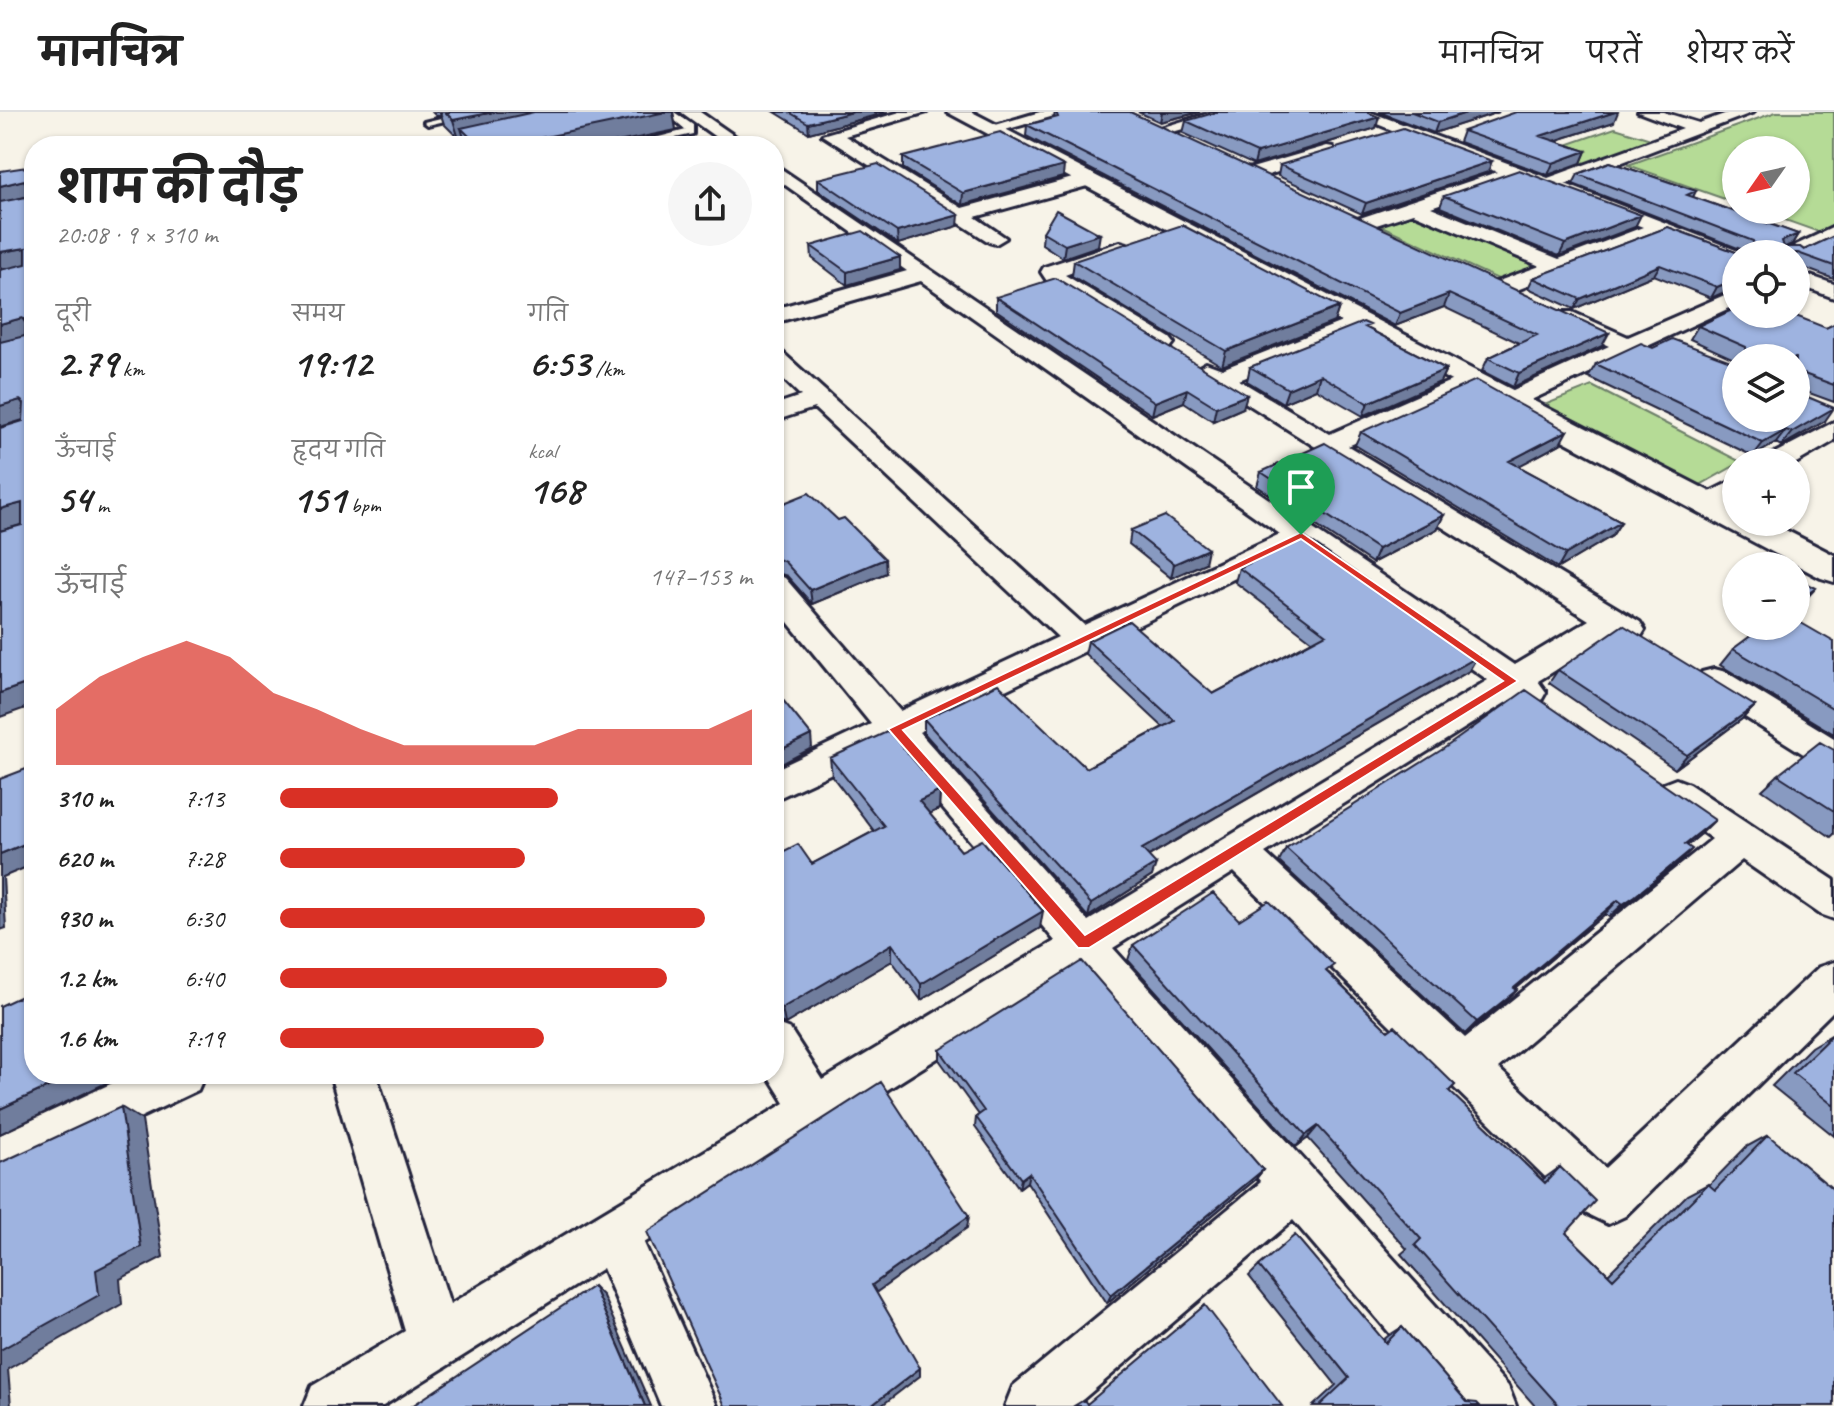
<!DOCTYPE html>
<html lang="hi">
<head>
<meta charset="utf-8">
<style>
  body { margin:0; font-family:Caveat,"Playpen Sans Deva",sans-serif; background:#f6f6f6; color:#222; height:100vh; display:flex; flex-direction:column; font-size:30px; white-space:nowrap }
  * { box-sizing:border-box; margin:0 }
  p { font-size:26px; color:#767676 }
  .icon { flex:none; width:44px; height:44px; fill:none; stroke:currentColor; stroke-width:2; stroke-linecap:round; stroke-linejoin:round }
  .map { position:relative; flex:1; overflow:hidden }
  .details { position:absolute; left:24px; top:24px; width:760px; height:948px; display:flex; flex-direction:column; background:#fff; border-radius:32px; box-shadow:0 2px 6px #0004 }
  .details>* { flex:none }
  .needle { width:52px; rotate:236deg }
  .buttons { position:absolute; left:1722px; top:24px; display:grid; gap:16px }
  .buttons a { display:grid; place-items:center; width:88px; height:88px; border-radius:50%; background:#fff; box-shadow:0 2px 6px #0004; font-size:40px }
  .pin { position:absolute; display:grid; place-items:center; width:68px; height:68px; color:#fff; margin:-82px -34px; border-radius:50% 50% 50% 0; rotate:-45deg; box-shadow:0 0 8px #0007 }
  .pin .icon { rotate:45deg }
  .round { display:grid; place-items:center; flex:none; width:84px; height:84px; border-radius:42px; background:#f6f6f6 }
  .overview { display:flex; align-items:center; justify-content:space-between; height:136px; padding:0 32px }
  h1 { font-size:44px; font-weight:700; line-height:60px }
  .figures { display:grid; grid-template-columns:repeat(3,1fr); gap:12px; height:136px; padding:8px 32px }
  .figures div { display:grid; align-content:center }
  .figures b { font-size:40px; font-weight:700 }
  .figures small { font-size:22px; font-weight:400 }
  .figures p { font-size:22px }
  .chart { height:224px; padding:16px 32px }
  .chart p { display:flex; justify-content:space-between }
  .chart svg { width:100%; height:144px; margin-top:8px; fill:#d93025; opacity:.7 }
  ul { padding:0 32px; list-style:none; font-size:26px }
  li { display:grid; grid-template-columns:128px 96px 1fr; align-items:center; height:60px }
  li i { height:20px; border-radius:10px; background:#d93025 }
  header { display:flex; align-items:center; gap:48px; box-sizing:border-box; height:112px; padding:0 40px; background:#fff; border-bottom:2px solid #e0e0e0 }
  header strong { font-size:38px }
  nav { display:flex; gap:44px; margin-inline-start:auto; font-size:28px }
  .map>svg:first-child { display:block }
  .green { fill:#b5db96; stroke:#6c7e68; stroke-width:2 }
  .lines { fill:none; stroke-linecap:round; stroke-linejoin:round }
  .service-casing { stroke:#22223b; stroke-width:6 }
  .minor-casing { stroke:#22223b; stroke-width:6 }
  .tertiary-casing { stroke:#22223b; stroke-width:6 }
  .service { fill:#f7f3e8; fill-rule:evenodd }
  .minor { fill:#f7f3e8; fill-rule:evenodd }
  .tertiary { fill:#f7f3e8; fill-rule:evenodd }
  .wall { fill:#889ac1; stroke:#22223b; stroke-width:2 }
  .shaded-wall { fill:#6f7d9d; stroke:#22223b; stroke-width:2 }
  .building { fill:#9eb3e0; stroke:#22223b; stroke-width:2 }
  .route { fill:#d93025; stroke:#fff; stroke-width:2; fill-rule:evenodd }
</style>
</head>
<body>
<header>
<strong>मानचित्र</strong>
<nav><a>मानचित्र</a><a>परतें</a><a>शेयर करें</a></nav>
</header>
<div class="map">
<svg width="1834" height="1294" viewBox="0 0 1834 1294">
  <rect width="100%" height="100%" fill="#f7f3e8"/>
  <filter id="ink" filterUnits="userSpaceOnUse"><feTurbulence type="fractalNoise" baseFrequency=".0125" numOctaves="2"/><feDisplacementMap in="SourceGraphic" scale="16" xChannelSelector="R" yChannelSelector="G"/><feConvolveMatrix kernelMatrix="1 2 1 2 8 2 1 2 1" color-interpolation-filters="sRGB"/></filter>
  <g filter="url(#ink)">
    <path class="green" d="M1776 0H1834V122L1830 124 1757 98H1796V38H1736V91L1628 53Z
      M1615 16 1651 27 1577 55 1540 42Z
      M1412 100 1536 155 1500 168 1377 112Z
      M1592 274 1741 350 1700 373 1544 293Z"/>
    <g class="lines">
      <defs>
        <path id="service" d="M466 0H483L428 13 424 10Z
          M665 0H674L693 13V22L640 34H624L686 18Z
          M487 23 490 28 459 34 447 33Z"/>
        <path id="minor" d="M681 0H700L749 34H728Z
          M900 0H927L845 24 962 96 1091 61 1100 67 1098 71 975 105 1006 126 996 132 989 130 822 23Z
          M1040 0H1068L991 22 982 17Z
          M1213 0H1241L1159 24 1150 19Z
          M1347 0H1370L1548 66 1683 17 1638 0H1663L1699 11 1730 0H1754L1565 72 1746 142H1736V149L1662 122 1509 181H1493L1490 176 1493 171 1540 154 1413 101 1361 118 1351 112 1354 108 1497 60ZM1514 66 1643 115 1559 147 1431 95Z
          M1327 34 1333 35V43L1252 68 1243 62 1245 58Z
          M774 52 1514 553 1589 508 1194 258 1206 251 1222 257 1352 206H1368L1371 211 1368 216 1239 268 1330 322 1462 264H1480L1483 269 1480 274 1348 334 1640 510 1645 518 1640 526 1629 529 1613 523 1538 569 1546 580 1541 589 1529 592 1513 586 1265 741 1465 926 1712 727 1663 692 1657 682 1663 672 1676 667 1689 672 1834 768V807L1820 802 1742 748 1498 956 1605 1056 1819 855 1834 850V898L1625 1104 1608 1112 1579 1098 1234 760 1113 836 1508 1274 1516 1294H1452L1293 1108 1075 1294H1005L1013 1274 1261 1070 1079 857 644 1131 717 1294H661L603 1156 383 1294H304L312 1274 405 1219 330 962H376L450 1192 785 991 767 962H774V911L790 917 823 968 1055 829 890 634 774 688V658L871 612 774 493V463L785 466 900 599 1058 525 814 296 774 309V293L801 284 774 258V238L782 240 1084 513 1280 422 921 169 774 211V197L907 159 774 65ZM1299 435 1488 568 1088 809 919 620Z
          M1834 115V129L1796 146V142H1777Z
          M1120 130 1127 132 1130 136 1127 140 1065 163 1170 226 1174 231 1170 236H1154L1049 172 1041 160 1044 155Z
          M1796 159 1834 172V186L1796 172Z
          M1736 178V193L1518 294H1500L1496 289 1500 284 1609 234 1556 210 1553 205 1556 200H1572L1628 225Z
          M1834 310V329L1796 351 1765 350 1769 344Z
          M1736 367V387L1718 398H1698L1694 392 1698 386Z
          M1714 557 1726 560 1834 626V657L1821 653 1702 578 1697 569 1702 560Z
          M132 962H205L198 978 0 1072V1023Z"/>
        <path id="tertiary" d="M947 0H972L1736 393V410H1770L1834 443V470L1821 466Z"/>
      </defs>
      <use href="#service" class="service-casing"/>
      <use href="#minor" class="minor-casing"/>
      <use href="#tertiary" class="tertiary-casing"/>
      <use href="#service" class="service"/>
      <use href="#minor" class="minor"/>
      <use href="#tertiary" class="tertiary"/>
    </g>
    <path class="wall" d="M432 0H673L676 18 599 34H467L464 26 459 27 444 12 441 3 436 4Z
      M775 0H888L809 21Z
      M1055 0H1130L1602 234 1513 275 1482 259 1488 246 1519 231 1444 195 1395 214 1026 24 1027 13 1054 6Z
      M1138 0H1200L1160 10Z
      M1379 0H1499L1434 21Z
      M1186 9 1376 16 1254 53 1183 21Z
      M1614 10 1554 29 1586 39 1581 51 1548 63 1459 30 1463 19Z
      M903 45 1063 65 962 93 903 56Z
      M1610 50 1696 79 1693 85 1798 122 1792 132 1785 135H1800L1804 138 1834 124V167L1796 153V142H1736V175L1711 186 1654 163 1574 197 1528 176 1533 166 1668 115 1741 142 1743 138 1573 72 1578 62Z
      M1280 53 1488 60 1362 102 1278 64Z
      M818 67 958 114 898 132 818 78Z
      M1444 84 1635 115 1559 144 1440 95Z
      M1043 120 1098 134 1063 146 1042 132Z
      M811 134 900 158 847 173 812 146Z
      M1074 149 1339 195 1334 210 1222 254 1072 164Z
      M996 185 1243 296 1213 309 1184 290 1152 303 996 198Z
      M1834 212V290L1804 279 1803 283 1825 309 1781 334 1776 331 1753 344 1588 265 1596 252 1736 306 1796 246H1736V248L1690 227 1698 214 1826 216Z
      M1368 217 1446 257 1440 270 1363 304 1316 277 1283 291 1247 269 1250 255Z
      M1361 320 1560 332 1518 354 1621 410 1612 424 1558 456 1355 333Z
      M1261 360 1437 417 1372 451 1257 374Z
      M774 395 886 461 812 492 787 464 777 461 774 457Z
      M1131 418 1205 451 1171 466 1129 432Z
      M1239 456 1469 559 1149 744 1152 764 1088 805 924 621V607L1086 656 1163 615 1085 542 1088 529 1213 582 1312 529 1235 470Z
      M1736 480V495L1728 490Z
      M1834 530V622L1720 553 1733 537Z
      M1558 558 1755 594 1742 607 1675 657 1549 571Z
      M1834 638V722L1831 725 1762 678 1778 663Z
      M830 646 940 679 939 697 929 702 961 739 1040 816 921 888 892 849 785 912 780 910 774 900V744L812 752 874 719 832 664Z
      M1701 722 1687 734 1678 751 1621 797 1609 805 1605 802 1516 877 1505 890 1465 922 1279 750 1286 736Z
      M1239 808 1329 861 1388 919 1455 973 1449 979 1542 1068 1560 1055 1566 1121 1608 1162 1687 1083 1708 1072 1709 1073 1746 1035 1768 1023 1834 1294H1535L1401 1142 1407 1137 1308 1026 1296 1035 1128 848 1133 833Z
      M1833 922H1834V1024L1772 974 1811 935Z
      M940 938 1263 1058 1255 1068 1107 1191 1027 1070 1019 1076 975 1015 976 1005 979 1003 940 949Z
      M1259 1154 1383 1228 1388 1224 1402 1215 1467 1290 1480 1294H1313L1336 1273 1249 1164Z"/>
    <path class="shaded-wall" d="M494 0H588L461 16 464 26 459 27 453 8Z
      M659 0H673L676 18 599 34H502Z
      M853 0H888L809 21 808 11Z
      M1162 0H1200L1160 10Z
      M1469 0H1499L1434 21 1438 10Z
      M1615 0H1618L1614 10 1535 35 1540 24Z
      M1379 5 1376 16 1254 53 1257 41Z
      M1586 39 1581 51 1548 63 1553 51Z
      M1492 49 1488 60 1362 102 1366 91Z
      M1064 54 1063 65 962 93 963 81Z
      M24 68 33 83 0 91V74Z
      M959 103 958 114 898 132 897 120Z
      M1641 103 1635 115 1559 144 1565 132Z
      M1100 122 1098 134 1063 146 1065 133Z
      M1798 122 1792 132 1776 139 1782 129Z
      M26 136 34 152 2 158 0 155V140Z
      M900 145V158L847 173V160Z
      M1660 153 1654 163 1574 197 1580 187Z
      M1736 167V175L1711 186 1717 175Z
      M1449 182 1444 195 1395 214 1400 201Z
      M1339 195 1334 210 1222 254 1226 239Z
      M22 206 33 222 0 232V212Z
      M1609 221 1602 234 1513 275 1519 261Z
      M1446 257 1440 270 1363 304 1368 291Z
      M1320 263 1316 277 1283 291 1288 277Z
      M1187 277 1184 290 1152 303 1155 290Z
      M1247 283 1243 296 1213 309 1216 295Z
      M20 288 33 305 0 315V294Z
      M1834 296 1825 309 1781 334 1792 320Z
      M1786 318 1776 331 1753 344 1763 331Z
      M1567 319 1560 332 1502 363 1509 349Z
      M22 391 34 409 0 419V397Z
      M1444 403 1437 417 1372 451 1378 437Z
      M1621 410 1612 424 1558 456 1566 442Z
      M1208 437 1205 451 1171 466 1174 452Z
      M885 447 886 461 812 492 810 478Z
      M1816 476 1803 490 1796 495V490Z
      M779 492 781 506 774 509V494Z
      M778 527 780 541 774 543V529Z
      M1477 545 1469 559 1138 750 1142 737Z
      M34 569V593L0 605V581Z
      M1755 594 1742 607 1675 657 1687 643Z
      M811 623 812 636 774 656V641Z
      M940 679 939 697 919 707V689Z
      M1715 708 1701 722 1671 746 1685 732Z
      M34 728V752L3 765 6 816 0 818V742Z
      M1692 737 1678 751 1609 805 1623 792Z
      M1156 752 1152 764 1088 805 1091 792Z
      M1618 788 1605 802 1502 888 1514 876Z
      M1043 799 1040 816 921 888V872Z
      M892 832V849L785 912 782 896Z
      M1517 878 1505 890 1465 922 1477 910Z
      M76 962H125L0 1022V997Z
      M121 995 142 1008 163 1145 120 1167 122 1192 8 1257 11 1294H0V1238L96 1158Z
      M1318 1014 1308 1026 1296 1035 1306 1023Z
      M1263 1058 1255 1068 1107 1191 1111 1183Z
      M1029 1061 1027 1070 1019 1076 1021 1067Z
      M969 1104 967 1116 874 1182 872 1173Z
      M593 1174 603 1184 651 1294H645Z
      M920 1256V1264L881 1294H871Z"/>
    <path class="building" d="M445 0H494L453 8Z
      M534 0H666L502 34H479L461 16Z
      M789 0H853L808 11Z
      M1056 0H1130L1609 221 1519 261 1488 246 1537 223 1449 182 1400 201 1027 13 1058 5Z
      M1217 0H1367L1379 5 1257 41 1186 9Z
      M1412 0H1469L1438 10Z
      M1516 0H1615L1540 24 1586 39 1553 51 1463 19Z
      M1403 16 1492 49 1366 91 1280 53Z
      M1000 20 1064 54 963 81 903 45Z
      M419 28 424 34H387Z
      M1610 50 1696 79 1687 83 1798 122 1782 129 1784 135H1800L1804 138 1834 124V154L1798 141 1736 142V167L1717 175 1660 153 1580 187 1533 166 1668 115 1741 142 1745 135 1754 134 1753 129 1578 62Z
      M878 52 959 103 897 120 818 67Z
      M34 54V569L0 581V419L22 413V391L0 397V316L23 309 24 291 20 288 0 294V230L25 224 26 208 22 206 0 212V158L26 152V136L0 140V90L27 85 28 71 24 68 0 74V59Z
      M1519 58 1641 103 1565 132 1444 84Z
      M1056 98 1100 122 1065 133 1043 120Z
      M1182 113 1339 195 1226 239 1074 149Z
      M863 119 900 145 847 160 811 134Z
      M1056 166 1247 283 1216 295 1187 277 1155 290 996 185Z
      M1736 196V202H1791L1826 216 1834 212V273L1804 262 1803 283 1834 296 1792 320 1786 318 1763 331 1596 252 1641 231 1653 236 1672 227 1736 251V306H1796V246H1747L1746 235 1698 214Z
      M1363 210 1370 213 1365 215 1446 257 1368 291 1320 263 1288 277 1250 255Z
      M1476 268 1567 319 1509 349 1621 410 1566 442 1361 320Z
      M1325 331 1444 403 1378 437 1261 360Z
      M809 381 838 408 844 406 885 447 810 478 785 450 774 445V395Z
      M1165 404 1208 437 1174 452 1131 418Z
      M1304 425 1477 545 1142 737 1156 752 1091 792 924 607 998 572 1086 656 1175 609 1088 529 1129 509 1213 582 1326 522 1239 456Z
      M1796 466 1816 476 1796 490Z
      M1796 508 1834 530V597L1733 537 1764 514H1796Z
      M1623 513 1755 594 1687 643 1558 558Z
      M774 577 811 623 774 641Z
      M1526 578 1715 708 1685 732 1692 737 1635 784 1623 792 1618 788 1514 876 1517 878 1477 910 1286 736 1443 637Z
      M889 619 940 679 919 689 961 739 982 728 1043 799 921 872 892 832 782 896 776 894 774 891V744L798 732 812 752 884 714 830 646Z
      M1820 630 1834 638V699L1778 663Z
      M34 654V728L0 742V667Z
      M1213 781 1239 808 1269 789 1334 853 1326 859 1388 919 1395 914 1455 973 1449 979 1545 1071 1560 1055 1595 1089 1566 1121 1613 1167 1708 1072 1715 1078 1768 1023 1834 1078V1294H1559L1415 1133 1421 1127 1318 1014 1306 1023 1133 833Z
      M1082 849 1263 1058 1111 1183 1029 1061 1021 1067 976 1005 984 999 940 938Z
      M34 878V962H76L0 997V894Z
      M1833 922H1834V994L1793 961Z
      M881 970 969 1104 872 1173 920 1256 871 1294H725L647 1120Z
      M121 995 141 1135 96 1158 99 1183 0 1238V1051Z
      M1295 1123 1386 1231 1402 1215 1467 1290 1477 1291 1480 1294H1319L1349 1266 1259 1154Z
      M593 1174 645 1294H412Z
      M1205 1193 1282 1294H1074L1084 1288 1087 1292Z"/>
  </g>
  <path class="route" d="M1301 420 1518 569 1089 836H1078L888 617ZM1301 427 1503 569 1085 823 903 618Z"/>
</svg>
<div class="buttons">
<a><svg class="needle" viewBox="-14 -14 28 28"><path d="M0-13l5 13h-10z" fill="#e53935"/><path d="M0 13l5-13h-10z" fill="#767676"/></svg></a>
<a><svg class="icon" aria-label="locate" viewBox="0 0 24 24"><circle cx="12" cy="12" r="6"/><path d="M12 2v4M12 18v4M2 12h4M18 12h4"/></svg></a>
<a><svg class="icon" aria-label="layers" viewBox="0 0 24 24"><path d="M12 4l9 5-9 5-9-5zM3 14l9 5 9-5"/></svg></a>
<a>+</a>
<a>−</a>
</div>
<div class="pin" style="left:1301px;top:423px;background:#1e9e55"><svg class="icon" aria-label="arrive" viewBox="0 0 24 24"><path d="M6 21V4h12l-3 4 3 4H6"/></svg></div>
<section class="details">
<div class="overview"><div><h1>शाम की दौड़</h1><p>20:08 · 9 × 310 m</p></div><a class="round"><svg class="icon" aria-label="share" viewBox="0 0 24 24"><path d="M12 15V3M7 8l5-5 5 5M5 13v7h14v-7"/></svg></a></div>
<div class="figures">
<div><p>दूरी</p><b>2.79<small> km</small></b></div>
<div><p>समय</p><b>19:12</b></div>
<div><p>गति</p><b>6:53<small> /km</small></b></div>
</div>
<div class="figures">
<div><p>ऊँचाई</p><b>54<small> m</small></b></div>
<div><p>हृदय गति</p><b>151<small> bpm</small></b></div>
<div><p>kcal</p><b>168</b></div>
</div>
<div class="chart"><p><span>ऊँचाई</span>147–153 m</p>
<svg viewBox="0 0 160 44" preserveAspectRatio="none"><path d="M0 44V27L10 17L20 11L30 6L40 11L50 22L60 27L70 33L80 38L90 38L100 38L110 38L120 33L130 33L140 33L150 33L160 27V44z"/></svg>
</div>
<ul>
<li><b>310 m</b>7:13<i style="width:59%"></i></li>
<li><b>620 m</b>7:28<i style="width:52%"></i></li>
<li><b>930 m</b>6:30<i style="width:90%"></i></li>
<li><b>1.2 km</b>6:40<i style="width:82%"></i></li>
<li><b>1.6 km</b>7:19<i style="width:56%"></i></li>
</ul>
</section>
</div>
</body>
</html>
